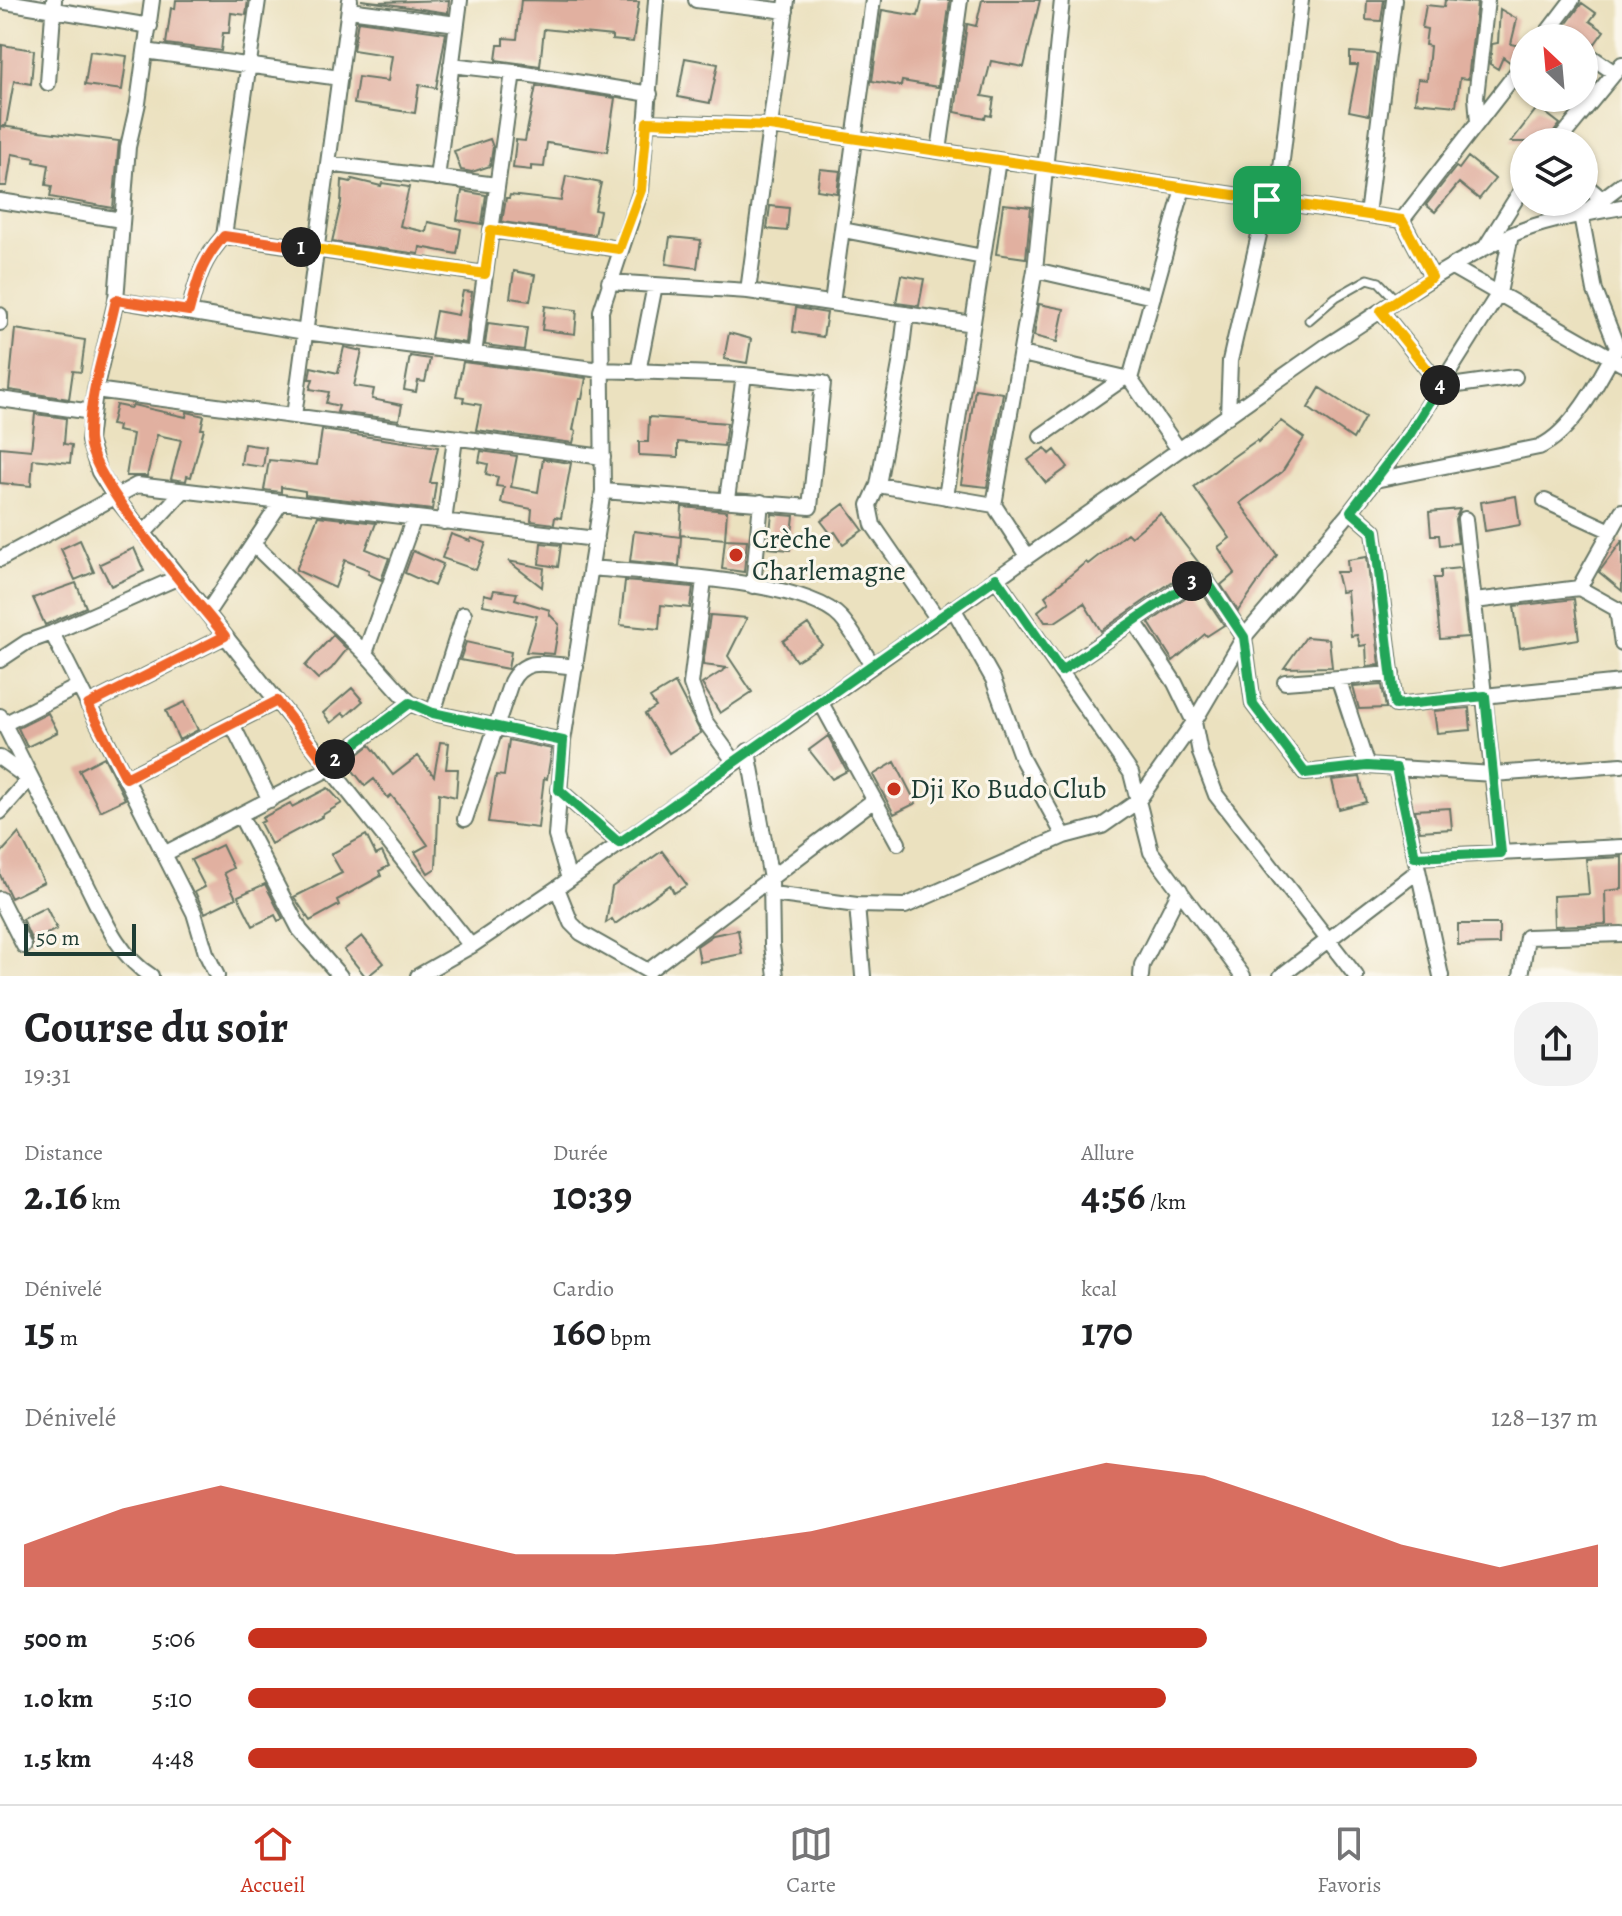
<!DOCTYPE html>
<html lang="fr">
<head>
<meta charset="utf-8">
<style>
  body { margin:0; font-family:Alegreya,serif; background:#f2f2f2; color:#202124; height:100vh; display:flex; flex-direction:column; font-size:30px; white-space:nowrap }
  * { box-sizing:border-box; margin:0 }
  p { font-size:26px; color:#757577 }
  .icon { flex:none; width:44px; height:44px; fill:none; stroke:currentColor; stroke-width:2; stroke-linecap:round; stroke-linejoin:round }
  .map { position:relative; height:976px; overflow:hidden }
  .panel { display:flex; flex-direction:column; background:#fff; flex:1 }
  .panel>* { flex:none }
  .needle { width:52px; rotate:334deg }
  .tools { position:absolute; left:1510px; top:24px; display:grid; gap:16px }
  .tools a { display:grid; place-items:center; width:88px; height:88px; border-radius:50%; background:#fff; box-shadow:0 2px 6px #0004; font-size:40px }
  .scale { position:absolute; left:24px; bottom:20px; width:112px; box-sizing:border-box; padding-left:8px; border:4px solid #1f3d34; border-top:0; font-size:22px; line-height:28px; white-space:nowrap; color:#1f3d34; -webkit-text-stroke:6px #fbf7ec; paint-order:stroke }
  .pin { position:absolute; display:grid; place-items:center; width:68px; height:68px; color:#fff; margin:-34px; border-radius:16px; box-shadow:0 4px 12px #0006 }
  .km { position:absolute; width:40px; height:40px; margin:-20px; border-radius:50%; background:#222; color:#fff; font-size:22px; line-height:40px; text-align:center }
  .round { display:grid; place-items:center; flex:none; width:84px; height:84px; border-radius:32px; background:#f2f2f2 }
  .overview { display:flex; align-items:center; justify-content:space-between; height:136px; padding:0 24px }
  h1 { font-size:44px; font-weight:700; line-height:60px }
  .stats { display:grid; grid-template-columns:repeat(3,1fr); gap:12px; height:136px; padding:8px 24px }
  .stats div { display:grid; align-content:center }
  .stats b { font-size:40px; font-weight:700 }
  .stats small { font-size:22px; font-weight:400 }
  .stats p { font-size:22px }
  .chart { height:224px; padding:16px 24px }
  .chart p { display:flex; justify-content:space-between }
  .chart svg { width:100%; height:144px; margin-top:8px; fill:#c8321e; opacity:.7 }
  ul { padding:0 24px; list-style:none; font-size:26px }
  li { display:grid; grid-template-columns:128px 96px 1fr; align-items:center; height:60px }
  li i { height:20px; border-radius:10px; background:#c8321e }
  .tabs { display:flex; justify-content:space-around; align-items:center; height:112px; border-top:2px solid #e0e0e0; background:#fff; font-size:22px; color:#757577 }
  .tabs a { display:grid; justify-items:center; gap:4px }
  .tabs .on { color:#c8321e }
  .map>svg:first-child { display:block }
  .building { fill:#e1b0a0 }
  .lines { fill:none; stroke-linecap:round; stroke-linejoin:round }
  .lane-casing { stroke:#667665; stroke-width:11 }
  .street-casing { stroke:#667665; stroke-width:18 }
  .lane { stroke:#fff; stroke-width:7 }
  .street { stroke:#fff; stroke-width:14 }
  .split-1-casing { stroke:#fff; stroke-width:16 }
  .split-2-casing { stroke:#fff; stroke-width:16 }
  .split-3-casing { stroke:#fff; stroke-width:16 }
  .split-4-casing { stroke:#fff; stroke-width:16 }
  .split-5-casing { stroke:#fff; stroke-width:16 }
  .split-1 { stroke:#f5b400; stroke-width:10 }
  .split-2 { stroke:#f0652b; stroke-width:10 }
  .split-3 { stroke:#22a559; stroke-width:10 }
  .split-4 { stroke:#22a559; stroke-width:10 }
  .split-5 { stroke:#f5b400; stroke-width:10 }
  .poi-dot { fill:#c8321e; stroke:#fbf7ec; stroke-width:3 }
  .labels { text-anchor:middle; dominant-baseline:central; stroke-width:6; stroke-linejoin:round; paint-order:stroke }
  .poi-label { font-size:28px; fill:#1f3d34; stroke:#fbf7ec; text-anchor:start }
</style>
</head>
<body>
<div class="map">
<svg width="1622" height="976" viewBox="0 0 1622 976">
  <rect width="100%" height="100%" fill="#fbf7ec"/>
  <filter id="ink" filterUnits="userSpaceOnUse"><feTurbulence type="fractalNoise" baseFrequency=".0125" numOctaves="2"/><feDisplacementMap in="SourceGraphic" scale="16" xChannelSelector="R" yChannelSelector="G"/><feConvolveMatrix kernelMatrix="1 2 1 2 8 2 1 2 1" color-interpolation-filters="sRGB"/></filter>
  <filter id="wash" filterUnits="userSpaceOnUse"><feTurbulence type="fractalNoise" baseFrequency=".006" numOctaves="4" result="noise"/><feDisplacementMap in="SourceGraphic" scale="32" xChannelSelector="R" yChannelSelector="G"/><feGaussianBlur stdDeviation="1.8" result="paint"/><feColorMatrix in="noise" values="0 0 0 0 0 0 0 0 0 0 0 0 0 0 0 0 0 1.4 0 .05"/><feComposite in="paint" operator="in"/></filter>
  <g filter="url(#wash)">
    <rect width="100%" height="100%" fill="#ebe1bf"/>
    <g id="blocks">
      <path class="building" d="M176 0H248L246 15 231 13 229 33H223L221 51 166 44 171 8 175 9Z
        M361 0 378 2 449 0 448 13Z
        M521 0 639 2 633 42 612 40V36L544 29 540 66 496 60 498 45H504V38L517 39Z
        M922 0H950L938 87 902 81 901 86 872 81 882 10 918 16Z
        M982 0H1040L1024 67 991 61 982 96 994 98 991 116 986 115 985 118 955 112 967 24 976 26Z
        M1367 0H1384L1381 21 1366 20Z
        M1445 0 1477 3 1468 79 1460 78 1456 106 1415 102 1418 79 1427 80 1430 46 1425 45 1427 29 1422 28 1426 5 1444 7Z
        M1582 3 1596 13 1590 21 1604 31 1594 45 1565 26Z
        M1500 9 1517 19 1511 44 1524 47V53L1511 63 1503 57 1498 69 1490 64 1492 44 1498 43Z
        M358 21 446 33 436 88 419 85 415 113 354 104 358 77 388 81 392 56 353 50Z
        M2 45 34 50 31 84 14 81 6 126H0Z
        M90 51 127 56 122 90 85 85Z
        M1350 52 1377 54 1369 115 1349 111 1358 65H1350Z
        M685 58 718 64 710 103 678 97Z
        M536 86 615 98 607 152 547 143 544 167 531 166V170L513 168 516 140 525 141Z
        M1538 107 1560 124 1546 142H1511Z
        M0 126 119 141 113 208 50 197 52 186 46 185 49 165 34 162 35 158 12 154 7 186H0Z
        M490 139 493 147 490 166 472 172 461 170 454 151Z
        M1468 157 1495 179 1479 199 1459 183 1435 212 1426 205 1456 167 1459 169Z
        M820 169 840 171 837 193 817 190Z
        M566 176 601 183 595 210 600 211 595 235 502 222 506 198H509L510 195 561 201Z
        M352 179 381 186 382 183 409 187 400 226 426 232 428 222 461 229 457 254 420 247 419 254 332 242 341 203 342 180 351 182Z
        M462 191 486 195 482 224 457 220Z
        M1003 204 1031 207 1026 258 996 254Z
        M770 206 789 208 787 231 767 229Z
        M670 237 701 240 697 268 666 264Z
        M514 271 535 275 530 301 510 298Z
        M901 275 924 279 919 306 896 303Z
        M463 291 472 292 466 343 431 338 436 311 458 315Z
        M1039 304 1064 309 1057 342 1034 336Z
        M545 306 577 310 575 334 542 330Z
        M796 308 827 313 823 337 793 332Z
        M488 323 527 328 524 350 485 345Z
        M15 329 85 340 81 372 73 371 69 399 9 390Z
        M729 333 751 339 747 363 724 359Z
        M344 347 362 351 354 386 374 389 372 399 402 405 399 420 337 412 339 406 326 403 329 392 310 389 313 379H309L311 367 338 373Z
        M410 356 430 359 425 382 418 381 416 392 404 390Z
        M463 362 586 378 582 399H579L573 430 576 431 573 443 476 430 481 405 463 402 464 397 456 396Z
        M1320 388 1365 417 1353 439 1308 408Z
        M975 389 1003 393 987 487 961 484Z
        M116 405 130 408 133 405 186 417 187 412 204 416 201 429H204L191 477 187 476 186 481 171 479 181 440 157 435 147 476H126L133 434 117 431 118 426 111 425Z
        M35 414 66 418 64 444 72 445 70 463 33 459 31 486 0 483V447L31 450Z
        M649 417 727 423 724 446 678 442V457L639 455V442H648Z
        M1281 421 1304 438 1282 472 1240 503 1277 555 1238 611 1221 585 1235 573 1218 547 1230 538 1194 487 1230 459 1257 440 1258 442Z
        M322 430 438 447 430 483H436L432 510 305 495V491L281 487V492L264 490 269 460 317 465Z
        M244 444 266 447 263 467 241 464Z
        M1045 448 1050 454 1055 450 1068 467 1046 483 1028 460Z
        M481 451 517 456 511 487 538 492 543 459 571 463 561 518 555 517 554 524 531 521 532 509 501 503 504 487 496 486 498 477 486 474 488 464 479 462Z
        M1516 496 1520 525 1485 531 1481 502Z
        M844 504 863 530 843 544 835 532 831 534 821 521Z
        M682 507 727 511 725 539 680 535Z
        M1460 509 1455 519 1458 543 1440 545 1439 535H1431L1429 512Z
        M1160 513 1199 563 1101 631 1084 603 1055 622H1045L1038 611 1049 602 1045 596 1086 562 1088 564 1127 533 1131 537Z
        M772 514 794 516 790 550 768 548Z
        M318 516 376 523 366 549 389 558 381 580 368 574 369 570 345 560 335 588 296 570Z
        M634 531 681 537 679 566 630 561Z
        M451 534 470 541 471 538 486 543 476 570 442 558Z
        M725 539 747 540 744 572 722 569Z
        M80 540 94 572 75 580 61 549Z
        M1622 541V591L1599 572Z
        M541 543 561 545 558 567 539 564Z
        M134 548 144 571 111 586 100 564Z
        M413 551 443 564 434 586 405 573Z
        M1367 557 1380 665 1367 666 1366 645 1360 646 1357 635 1351 636 1347 591 1341 592 1336 572H1348L1347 560Z
        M508 561 544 568 542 587Z
        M1460 568 1468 637 1440 639 1434 578H1441V570Z
        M625 581 693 587 690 608 661 605 659 629 620 625Z
        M76 583 86 607 45 625 33 598Z
        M1199 588 1224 625 1207 636 1205 634 1173 661 1149 623Z
        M494 590 517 593 515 599 550 610 549 614 559 624 554 654 526 652 537 616 483 605 484 594 492 596Z
        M1574 599 1579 639 1520 648 1514 606Z
        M710 615 747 618 728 656 752 692 720 713 702 684 727 668 703 665Z
        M808 624 822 645 796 661 783 641Z
        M333 635 347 649 331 669 318 679 305 666Z
        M1306 637 1329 639 1332 667 1284 668Z
        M466 642 511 652 508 669 460 660Z
        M675 683 701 733 669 753 645 714 656 707 650 698Z
        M1382 685 1386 708 1359 709 1353 687Z
        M352 688 363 701 346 716 343 713 331 723 323 713Z
        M185 702 198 730 179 740 166 711Z
        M1469 708 1471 730 1437 733 1434 711Z
        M48 713 58 732 27 747 18 728Z
        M828 736 847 771 832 779 809 750Z
        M509 740 552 749 547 779 544 778 538 828 488 822 496 775 504 776Z
        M440 742 449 743 446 769H458L456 797 439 793 436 868 428 873 415 852 428 845 404 811 391 795 388 798 374 779 365 786 347 763 370 745 393 775 418 756 434 776Z
        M104 757 125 799 100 811 79 770Z
        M895 762 916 803 894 814 873 775Z
        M1360 777 1366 802 1339 809 1332 780Z
        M328 788 342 803 321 816 322 817 271 844 260 823 264 821 262 818 290 803 292 807Z
        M1450 808 1452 829 1420 831 1415 810Z
        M19 833 44 882 11 898 0 875V854Z
        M366 835 376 855 382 852 389 866 379 871 381 876 337 900 339 905 310 921 294 897 342 873 331 854Z
        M222 845 233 868 224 873 236 898 205 913 195 892 205 887 191 860Z
        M662 851 687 885 674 893 670 885 615 924 612 919 606 923 612 887Z
        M1622 857V889L1605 891 1606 924 1554 926 1553 896 1589 894 1586 859Z
        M265 884 283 919 278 921 275 915 253 926 238 896Z
        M46 907 57 929 32 941 22 919Z
        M1458 924H1499V944L1458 945Z
        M738 930 742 954 700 962 697 946 713 935Z
        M362 936 384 963 368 976H365L344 950Z"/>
    </g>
  </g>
  <g filter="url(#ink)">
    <use href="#blocks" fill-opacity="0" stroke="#667665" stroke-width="2"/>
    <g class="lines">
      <defs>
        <path id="lane" d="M1309 320 1336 297 1368 279 1379 282 1397 301"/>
        <path id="street" d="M152 0 138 103 128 147 116 300 95 390 89 441 99 472 115 497 471 946
          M696 0 786 11
          M0 1 150 26
          M349 10 457 24
          M1543 38 1572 0
          M145 51 340 78
          M1584 52 1615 73
          M451 65 513 72 650 94
          M48 83 54 0
          M647 122 770 126 1402 220
          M1478 122 1476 97 1487 0
          M1558 142 1622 64
          M939 151 960 0
          M328 164 497 185
          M437 178 460 0
          M1584 184 1603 200
          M0 201 122 220
          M1277 202 1301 0
          M1367 215 1394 0
          M1402 220 1524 63
          M1402 220 1432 277
          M491 230 619 249
          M843 230 983 257
          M224 236 258 0
          M1485 248 1524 186
          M1452 267 1622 364
          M1035 270 1153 297
          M609 282 748 291 973 324
          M748 291 787 0
          M116 300 305 332 601 370 744 375 823 383 810 507 603 491
          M832 303 873 0
          M189 311C198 278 201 262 224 236L485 274
          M1381 311 1440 385H1458L1515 377
          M0 315V323
          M474 354 513 72
          M1022 354 1130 379 1179 450
          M638 372 655 285
          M1130 379 1183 188
          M95 390 603 457
          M0 399 92 412
          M294 416 350 0
          M1228 416 1230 361 1267 200
          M1041 436 1124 378
          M1375 480 1539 447C1573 432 1600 379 1617 347L1595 291 1581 215 1622 184
          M878 485 900 364 906 314
          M946 497 998 160
          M727 499 744 375
          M1545 501 1611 531
          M1351 511 1374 531 1395 705 1622 682
          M1465 519 1501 853
          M444 522 455 438
          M144 533 183 491
          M253 544 365 653 410 703 433 713 563 741
          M1027 556 994 505 1035 270 1062 0
          M0 559 137 485 596 539
          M592 568C647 574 805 579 841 618 853 631 862 650 872 664
          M996 578 1131 773 1151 852 1243 976
          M704 580 691 684 704 720 734 761
          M753 586 761 502
          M1579 588 1622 511
          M1475 601 1579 588 1622 612
          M953 608 993 679 1022 759 1064 836
          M1617 609 1622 644
          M207 613 281 502
          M937 618 873 525 869 505 878 485 994 505
          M1134 621 1175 683 1194 722 1200 753 1216 795 1356 976
          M52 633 194 913 206 953 217 976
          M365 653 414 518
          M0 660 27 642 52 633 179 577
          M1061 671 1202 574 1244 637 1253 704 1305 773 1367 766 1493 774 1622 765
          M1338 678 1367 766
          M1285 682 1392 674
          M820 701 898 843
          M88 705 225 636
          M433 713 464 614
          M0 716C28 772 55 826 85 881 102 914 118 956 151 976
          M4 724 79 686
          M232 724 270 800
          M748 751 771 879 772 945 776 976
          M0 758 29 779 0 812
          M327 765 410 703
          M1396 768 1441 976
          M126 778 277 701
          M559 790 619 843
          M240 815 300 930 340 976
          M465 819 511 682C525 655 549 665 576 667
          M164 854 330 768
          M1415 857 1622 847
          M569 879 556 836 563 741 603 491 601 311 641 190 656 0
          M557 888 571 923 581 933 648 971 874 800
          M772 894 857 905 905 906 1064 836 1102 826 1138 801 1194 722 1244 637 1351 511 1410 434 1499 293 1511 235
          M0 899 24 946
          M857 905 863 976
          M418 976 471 946 557 888 1325 347C1385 309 1444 266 1509 236 1543 220 1585 214 1622 207
          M1141 976 1142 965 1180 890
          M1281 976 1418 871
          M1521 976 1527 937 1622 934"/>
      </defs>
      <use href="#lane" class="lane-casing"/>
      <use href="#street" class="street-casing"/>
      <use href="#lane" class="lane"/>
      <use href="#street" class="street"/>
    </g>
  </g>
  <g class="lines" filter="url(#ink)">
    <defs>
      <path id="split-1" d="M301 247 485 274 491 230 619 249 641 190 647 122 770 126 1267 200"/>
      <path id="split-2" d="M301 247 224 236C201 262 198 278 189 311L116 300C107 343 88 396 89 439 91 481 195 598 225 636L88 705 126 778 277 701 327 765 335 759"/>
      <path id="split-3" d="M335 759 410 703 433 713 563 741 559 790 619 843 996 578 1061 671 1192 581"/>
      <path id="split-4" d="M1192 581 1202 574 1244 637 1253 704 1305 773 1367 766 1396 768 1415 857 1501 853 1485 696 1395 705 1374 531 1351 511 1410 434 1440 385"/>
      <path id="split-5" d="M1267 200 1402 220 1432 277 1381 311 1440 385"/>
    </defs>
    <use href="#split-1" class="split-1-casing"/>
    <use href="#split-2" class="split-2-casing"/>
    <use href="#split-3" class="split-3-casing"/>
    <use href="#split-4" class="split-4-casing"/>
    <use href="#split-5" class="split-5-casing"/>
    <use href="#split-1" class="split-1"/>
    <use href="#split-2" class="split-2"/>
    <use href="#split-3" class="split-3"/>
    <use href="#split-4" class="split-4"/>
    <use href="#split-5" class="split-5"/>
  </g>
  <g class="poi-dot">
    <circle cx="736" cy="555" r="8"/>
    <circle cx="894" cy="789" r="8"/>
  </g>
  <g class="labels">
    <g class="poi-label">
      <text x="752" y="539">Crèche<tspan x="752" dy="32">Charlemagne</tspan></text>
      <text x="910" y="789">Dji Ko Budo Club</text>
    </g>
  </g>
</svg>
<div class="tools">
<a><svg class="needle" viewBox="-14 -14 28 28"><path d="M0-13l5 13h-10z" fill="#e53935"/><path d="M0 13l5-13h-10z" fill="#757577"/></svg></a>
<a><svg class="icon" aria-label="layers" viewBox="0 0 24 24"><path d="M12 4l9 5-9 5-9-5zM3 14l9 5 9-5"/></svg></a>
</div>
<div class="scale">50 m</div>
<div class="pin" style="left:1267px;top:200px;background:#1e9e55"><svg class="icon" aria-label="arrive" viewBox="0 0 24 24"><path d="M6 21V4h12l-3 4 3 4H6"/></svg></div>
<b class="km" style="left:301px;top:247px">1</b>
<b class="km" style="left:335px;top:759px">2</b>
<b class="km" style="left:1192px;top:581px">3</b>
<b class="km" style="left:1440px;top:385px">4</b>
</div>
<section class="panel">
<div class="overview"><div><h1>Course du soir</h1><p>19:31</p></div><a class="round"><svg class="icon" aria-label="share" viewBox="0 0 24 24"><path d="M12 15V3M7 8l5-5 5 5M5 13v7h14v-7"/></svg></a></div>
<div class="stats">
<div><p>Distance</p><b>2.16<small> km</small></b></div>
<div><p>Durée</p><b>10:39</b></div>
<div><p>Allure</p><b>4:56<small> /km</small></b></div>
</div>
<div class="stats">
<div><p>Dénivelé</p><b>15<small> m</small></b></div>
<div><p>Cardio</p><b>160<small> bpm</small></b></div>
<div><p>kcal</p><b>170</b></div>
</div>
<div class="chart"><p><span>Dénivelé</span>128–137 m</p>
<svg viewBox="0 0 160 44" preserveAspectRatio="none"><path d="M0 44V31L10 20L20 13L30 20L40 27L50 34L60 34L70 31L80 27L90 20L100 13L110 6L120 10L130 20L140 31L150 38L160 31V44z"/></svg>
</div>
<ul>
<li><b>500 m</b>5:06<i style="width:71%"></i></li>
<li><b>1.0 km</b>5:10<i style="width:68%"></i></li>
<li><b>1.5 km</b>4:48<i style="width:91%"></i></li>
</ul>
</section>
<nav class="tabs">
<a class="on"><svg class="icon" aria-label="home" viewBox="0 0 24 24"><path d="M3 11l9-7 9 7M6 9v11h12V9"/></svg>Accueil</a>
<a><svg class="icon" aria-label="map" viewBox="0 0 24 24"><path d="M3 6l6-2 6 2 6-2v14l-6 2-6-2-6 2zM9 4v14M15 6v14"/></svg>Carte</a>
<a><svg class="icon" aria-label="saved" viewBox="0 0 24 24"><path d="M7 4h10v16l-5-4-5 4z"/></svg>Favoris</a>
</nav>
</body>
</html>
